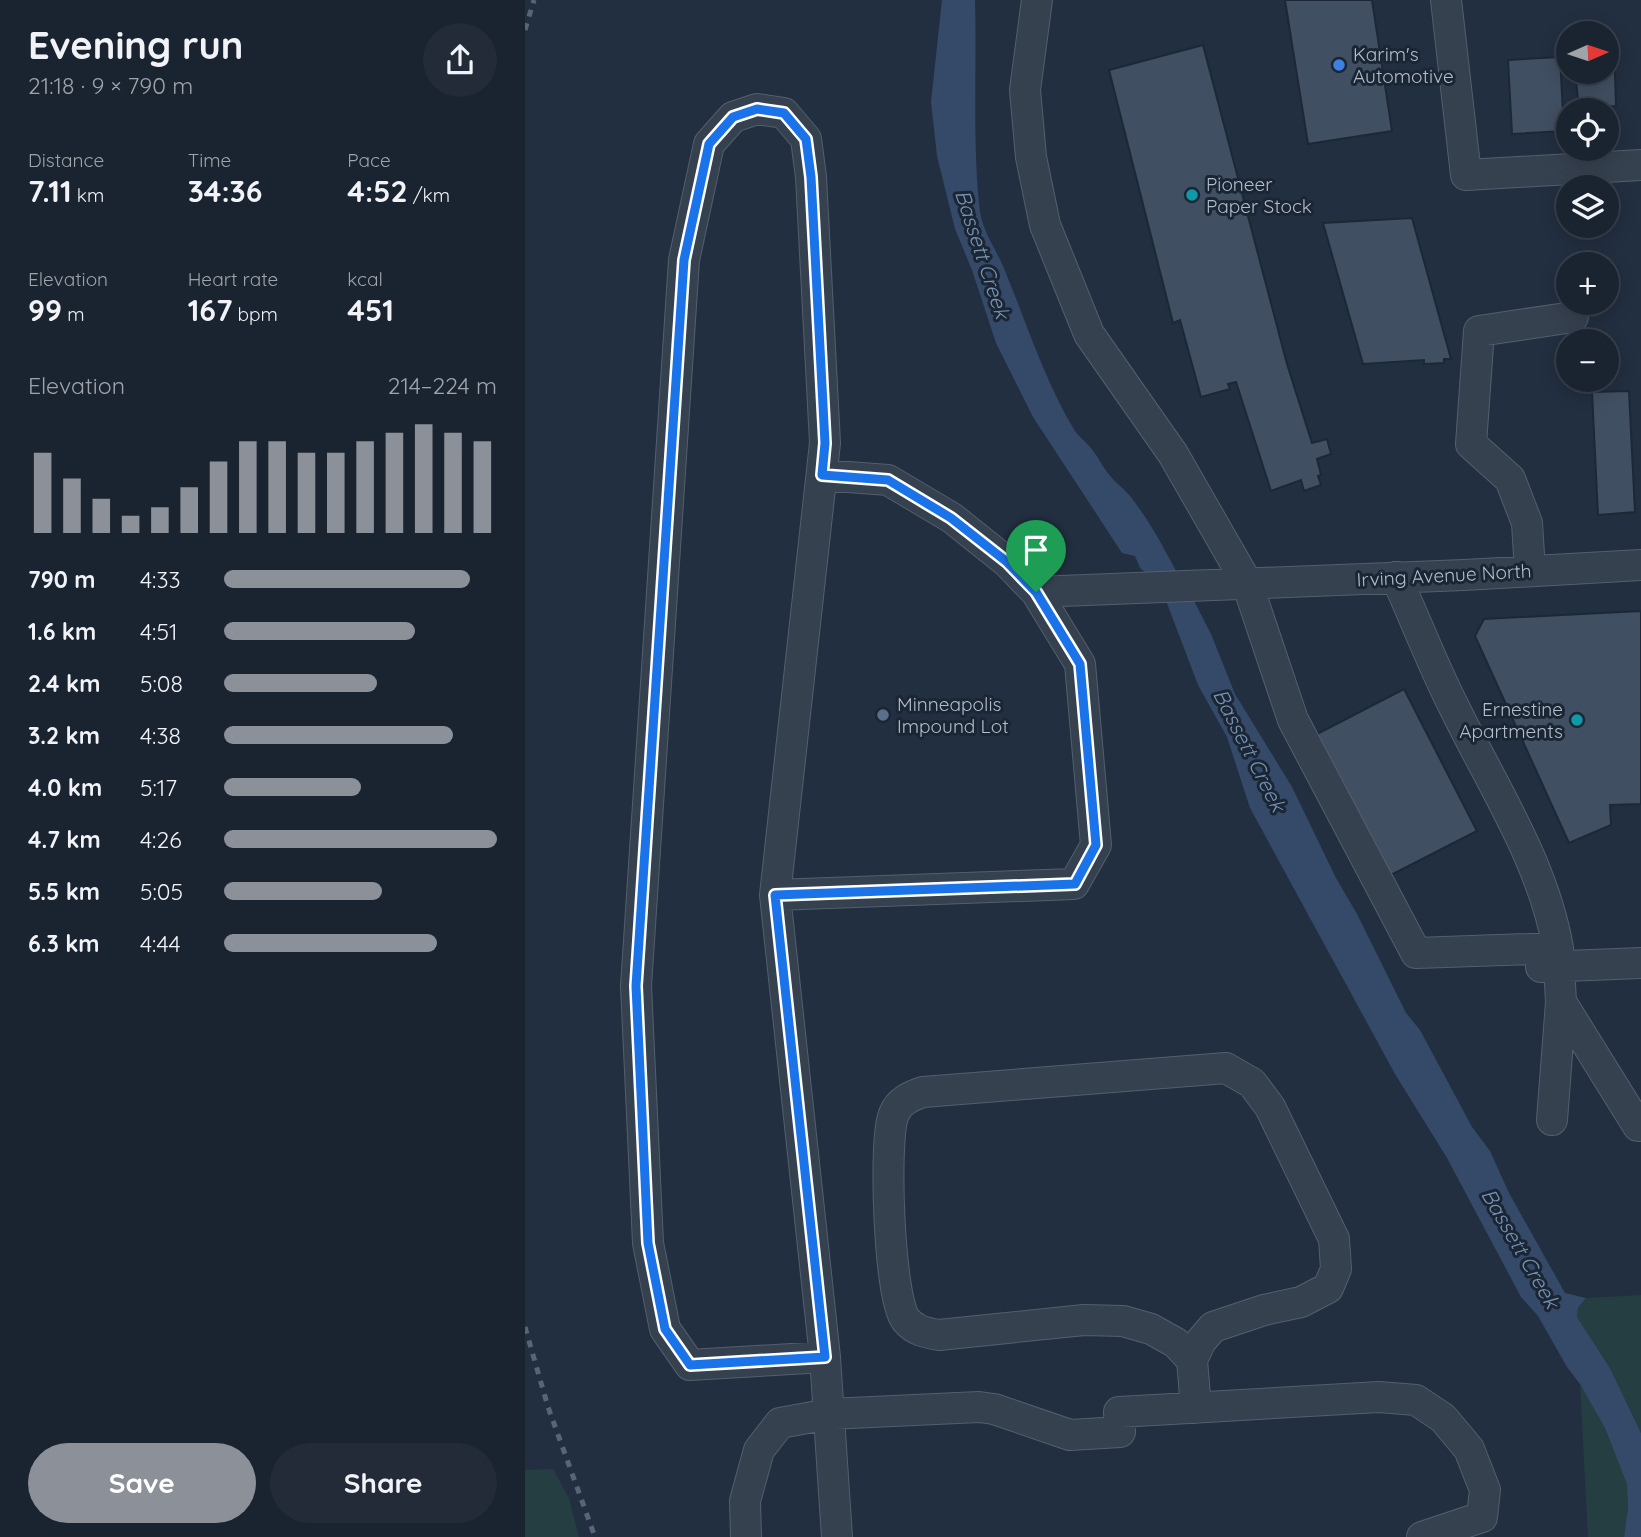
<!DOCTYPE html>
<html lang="en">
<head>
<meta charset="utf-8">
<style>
  body { margin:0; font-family:Quicksand,sans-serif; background:#232b38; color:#f1f3f6; height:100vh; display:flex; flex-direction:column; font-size:26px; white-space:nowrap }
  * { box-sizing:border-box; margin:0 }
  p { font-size:23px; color:#9fa4ab }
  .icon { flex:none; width:38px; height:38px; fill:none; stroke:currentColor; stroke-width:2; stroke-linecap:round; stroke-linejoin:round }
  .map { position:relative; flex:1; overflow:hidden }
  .panel { display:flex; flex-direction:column; background:#1a2330; width:525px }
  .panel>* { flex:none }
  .needle { width:46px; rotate:87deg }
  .tools { position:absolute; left:1031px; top:21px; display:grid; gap:14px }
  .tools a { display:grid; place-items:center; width:63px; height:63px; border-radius:50%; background:#1a2330; box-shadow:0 4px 18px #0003,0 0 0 2px #38404c; font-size:35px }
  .pin { position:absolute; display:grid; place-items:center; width:60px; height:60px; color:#fff; margin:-72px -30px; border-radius:50% 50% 50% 0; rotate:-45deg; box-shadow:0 0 7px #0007 }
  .pin .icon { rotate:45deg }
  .round { display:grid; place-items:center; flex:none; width:74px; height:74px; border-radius:37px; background:#232b38 }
  .head { display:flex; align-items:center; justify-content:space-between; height:119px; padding:0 28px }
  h1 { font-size:38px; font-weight:700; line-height:52px }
  .stats { display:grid; grid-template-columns:repeat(3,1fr); gap:10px; height:119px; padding:7px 28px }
  .stats div { display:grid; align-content:center }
  .stats b { font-size:30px; font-weight:700 }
  .stats small { font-size:19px; font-weight:400 }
  .stats p { font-size:19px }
  .chart { height:196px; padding:14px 28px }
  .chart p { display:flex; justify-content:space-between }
  .chart svg { width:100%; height:126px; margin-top:7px; stroke:#8c9099; stroke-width:6 }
  .primary-button { display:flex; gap:14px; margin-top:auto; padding:14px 28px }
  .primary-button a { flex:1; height:80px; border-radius:42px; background:#8c9099; color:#fff; font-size:28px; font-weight:700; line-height:80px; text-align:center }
  .primary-button a+a { background:#232b38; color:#f1f3f6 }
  ul { padding:0 28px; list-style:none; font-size:23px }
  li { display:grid; grid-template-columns:112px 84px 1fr; align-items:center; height:52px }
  li i { height:18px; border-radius:9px; background:#8c9099 }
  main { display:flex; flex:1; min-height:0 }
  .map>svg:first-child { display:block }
  .green { fill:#243e41 }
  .water { fill:#344a68 }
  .building { fill:#414f62; stroke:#1d2837; stroke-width:2 }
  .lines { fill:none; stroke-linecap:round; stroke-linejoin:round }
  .minor-casing { stroke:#545f6d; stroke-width:32 }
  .minor { stroke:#364150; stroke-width:30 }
  .rail { stroke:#586577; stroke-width:5; stroke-dasharray:7 7; stroke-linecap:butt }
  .route-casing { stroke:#fff; stroke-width:14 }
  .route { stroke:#1a73e8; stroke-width:9 }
  .shop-dot { fill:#3f7fe0; stroke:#1b2635; stroke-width:2.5 }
  .culture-dot { fill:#0f9aa8; stroke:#1b2635; stroke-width:2.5 }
  .service-dot { fill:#5c6f8a; stroke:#1b2635; stroke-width:2.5 }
  .labels { text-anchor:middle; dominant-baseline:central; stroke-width:6; stroke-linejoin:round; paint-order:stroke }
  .poi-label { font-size:19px; fill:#b3bcca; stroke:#1b2635; text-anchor:start }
  .street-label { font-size:19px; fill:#b3bcca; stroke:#1b2635 }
  .water-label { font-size:21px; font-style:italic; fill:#7892b4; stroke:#1b2635 }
</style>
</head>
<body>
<main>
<section class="panel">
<div class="head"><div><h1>Evening run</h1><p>21:18 · 9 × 790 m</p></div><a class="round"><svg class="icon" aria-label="share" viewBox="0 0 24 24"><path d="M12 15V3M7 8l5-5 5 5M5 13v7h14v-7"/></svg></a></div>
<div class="stats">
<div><p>Distance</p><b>7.11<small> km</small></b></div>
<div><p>Time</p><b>34:36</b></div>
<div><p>Pace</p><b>4:52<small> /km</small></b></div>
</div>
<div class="stats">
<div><p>Elevation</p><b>99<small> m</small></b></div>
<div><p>Heart rate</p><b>167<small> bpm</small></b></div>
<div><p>kcal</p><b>451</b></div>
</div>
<div class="chart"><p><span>Elevation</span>214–224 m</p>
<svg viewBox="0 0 160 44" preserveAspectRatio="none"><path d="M5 44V16M15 44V25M25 44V32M35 44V38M45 44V35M55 44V28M65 44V19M75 44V12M85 44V12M95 44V16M105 44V16M115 44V12M125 44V9M135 44V6M145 44V9M155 44V12"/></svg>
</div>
<ul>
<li><b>790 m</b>4:33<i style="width:90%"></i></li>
<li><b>1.6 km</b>4:51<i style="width:70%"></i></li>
<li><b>2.4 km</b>5:08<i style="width:56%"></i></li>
<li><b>3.2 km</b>4:38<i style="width:84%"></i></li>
<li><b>4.0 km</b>5:17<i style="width:50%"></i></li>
<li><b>4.7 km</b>4:26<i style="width:100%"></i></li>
<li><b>5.5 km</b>5:05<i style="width:58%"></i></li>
<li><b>6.3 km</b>4:44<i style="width:78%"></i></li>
</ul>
<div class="primary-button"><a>Save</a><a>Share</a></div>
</section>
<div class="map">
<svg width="1116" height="1537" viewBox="0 0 1116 1537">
  <rect width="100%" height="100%" fill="#222f40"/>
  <path class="green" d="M1116 1295V1433L1085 1368 1052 1317 1053 1308 1061 1298Z
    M1055 1384C1073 1414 1094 1447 1102 1482 1106 1500 1101 1520 1099 1537H1063Z
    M28 1469 44 1498 54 1537H0V1470Z"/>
  <path class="water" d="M417 0H450C452 71 447 142 455 212 458 231 470 248 478 266 501 321 519 380 550 431 554 437 560 441 565 447 573 456 578 468 586 477 592 484 599 489 605 496 624 520 638 546 652 573L622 574 615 568 610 556 597 553 508 417 471 343 447 270 430 229 412 156 406 102Z
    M667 597 686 634 710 694 767 787 811 878 832 914 881 1013 895 1030 947 1127 965 1151 984 1193 1040 1293 1061 1298 1053 1308 1052 1317 1085 1368 1116 1433V1537H1099L1103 1507 1102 1484 1080 1428 1055 1384 1042 1367 1013 1316 996 1297 922 1158 870 1074 725 808 702 737 673 685 640 598Z"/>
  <path class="building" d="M760 0H847L867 131 783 144Z
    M1089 43 1091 106 1054 108 1050 72H1082V44Z
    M678 45 762 364 787 443 802 439 806 454 792 459 796 475 793 476 796 485 779 491 776 480 746 491 711 382 703 384 705 389 676 397 655 320 648 323 584 70Z
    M1035 57 1039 131 987 134 983 60Z
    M887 218 926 359H919V363L899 364V360L838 364 798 223Z
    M1104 391 1110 512 1073 515 1067 392Z
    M1116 611V804L1085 805 1086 825 1044 843 950 636 959 619Z
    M879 689 952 831 864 876 792 734Z"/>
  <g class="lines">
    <defs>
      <path id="minor" d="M512 0 500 90 506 157 520 225 564 334 648 454 722 583 768 720 891 953 1033 948 1036 1002 1027 1120
        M921 0 941 175 1116 165
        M1005 571 1002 523 985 479 946 444 954 331 1048 317
        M871 577C891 621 908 666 930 709 968 787 1018 862 1033 948
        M511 592 939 575 1116 565
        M250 895 549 884 571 845 555 664 511 592 482 562 427 518 363 480 297 475
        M1016 967 1116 963
        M1036 1002 1113 1126
        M300 1357 165 1365 140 1329 123 1243 111 986 159 260 184 144 208 117 232 109 259 113 281 139 286 177 300 443 250 895 300 1357 312 1537
        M667 1360 651 1343 626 1329 598 1321 559 1320 414 1335C402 1333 390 1331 381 1320 364 1300 358 1138 369 1114 374 1101 386 1096 398 1092L701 1068 727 1083 745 1107 809 1239 811 1269 803 1288 776 1302 739 1310 688 1327 676 1341 667 1360 671 1408
        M221 1537 220 1501 234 1450 255 1423 304 1414 454 1407 469 1409 545 1435 595 1432 594 1412 854 1397 891 1400 918 1418 944 1449 960 1490 957 1517 897 1537"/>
    </defs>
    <use href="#minor" class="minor-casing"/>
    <use href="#minor" class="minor"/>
    <path class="rail" d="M0 30 9 0
      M0 1327 23 1407 70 1537"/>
  </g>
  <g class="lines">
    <defs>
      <path id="route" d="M232 109 259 113 281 139 286 177 300 443 297 475 363 480 426 518 482 562 511 592 555 664 571 845 550 884 250 895 300 1357 165 1365 140 1329 123 1243 111 986 159 260 184 144 208 117Z"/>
    </defs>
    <use href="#route" class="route-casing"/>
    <use href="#route" class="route"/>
  </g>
  <circle class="shop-dot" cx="814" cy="65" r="7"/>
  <g class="culture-dot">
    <circle cx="667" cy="195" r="7"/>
    <circle cx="1052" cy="720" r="7"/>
  </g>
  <circle class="service-dot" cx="358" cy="715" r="7"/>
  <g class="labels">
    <g class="poi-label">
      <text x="828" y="54">Karim's<tspan x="828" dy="22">Automotive</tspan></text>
      <text x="681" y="184">Pioneer<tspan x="681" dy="22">Paper Stock</tspan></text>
      <text x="372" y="704">Minneapolis<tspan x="372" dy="22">Impound Lot</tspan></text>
      <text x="1038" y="709" text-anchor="end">Ernestine<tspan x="1038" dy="22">Apartments</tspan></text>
    </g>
    <g class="street-label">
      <text transform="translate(919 575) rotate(-3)">Irving Avenue North</text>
    </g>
    <g class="water-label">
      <text transform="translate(458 254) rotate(72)">Bassett Creek</text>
      <text transform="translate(725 750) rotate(63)">Bassett Creek</text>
      <text transform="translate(996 1248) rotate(60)">Bassett Creek</text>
    </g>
  </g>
</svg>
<div class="tools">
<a><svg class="needle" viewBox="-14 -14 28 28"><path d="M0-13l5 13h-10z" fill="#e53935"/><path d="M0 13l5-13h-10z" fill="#9fa4ab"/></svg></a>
<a><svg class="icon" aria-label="locate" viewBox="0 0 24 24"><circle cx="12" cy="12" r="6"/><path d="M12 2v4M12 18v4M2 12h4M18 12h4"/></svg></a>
<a><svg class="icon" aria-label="layers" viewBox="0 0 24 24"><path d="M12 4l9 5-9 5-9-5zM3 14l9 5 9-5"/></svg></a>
<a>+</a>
<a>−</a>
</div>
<div class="pin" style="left:511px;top:592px;background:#1e9e55"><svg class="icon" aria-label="arrive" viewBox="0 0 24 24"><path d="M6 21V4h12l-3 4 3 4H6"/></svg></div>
</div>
</main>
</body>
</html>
